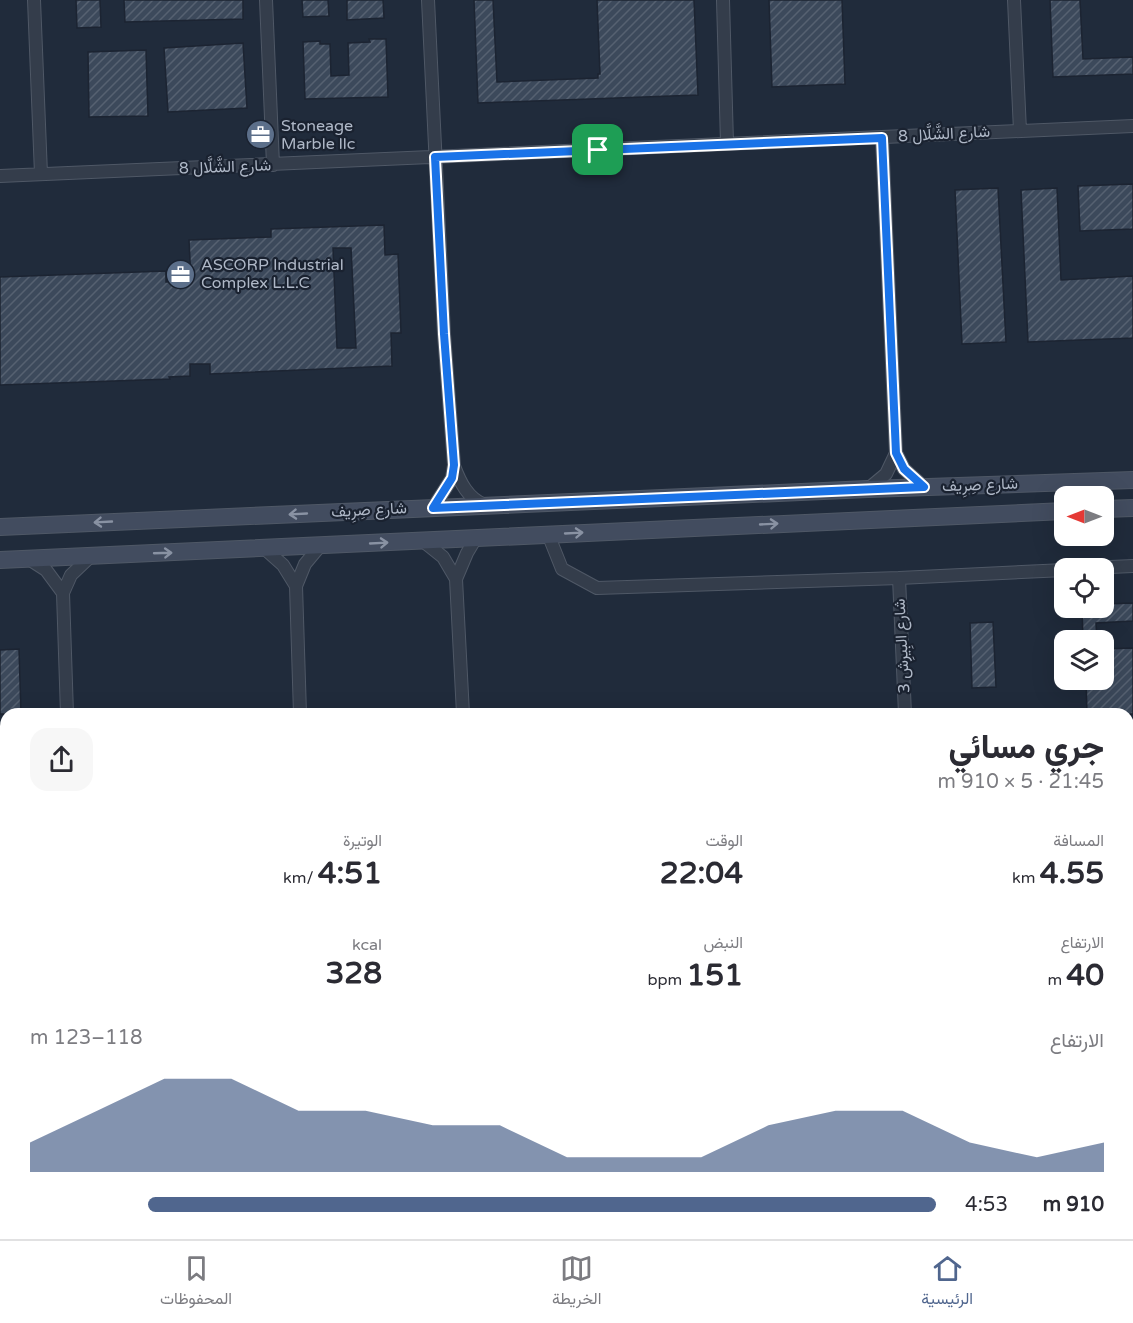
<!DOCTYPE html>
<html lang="ar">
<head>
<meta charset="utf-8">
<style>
  body { margin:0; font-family:"Varela Round",Vazirmatn,sans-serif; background:#f7f7f7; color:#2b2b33; direction:rtl; height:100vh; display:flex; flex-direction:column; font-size:22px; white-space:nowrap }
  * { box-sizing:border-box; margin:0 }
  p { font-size:20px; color:#7c7c81 }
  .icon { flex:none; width:33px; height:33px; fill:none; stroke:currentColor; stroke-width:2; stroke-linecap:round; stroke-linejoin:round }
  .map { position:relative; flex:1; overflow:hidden; direction:ltr }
  .sheet { position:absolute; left:0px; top:708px; width:1134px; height:531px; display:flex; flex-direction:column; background:#fff; border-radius:18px 18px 0 0; box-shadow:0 6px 24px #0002; direction:rtl }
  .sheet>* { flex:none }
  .needle { width:39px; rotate:270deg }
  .tools { position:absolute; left:1054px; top:486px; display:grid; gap:12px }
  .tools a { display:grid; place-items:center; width:60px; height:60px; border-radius:12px; background:#fff; box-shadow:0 6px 24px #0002; font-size:30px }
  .pin { position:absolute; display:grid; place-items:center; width:51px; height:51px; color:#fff; margin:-26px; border-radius:12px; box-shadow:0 3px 9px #0006 }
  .round { display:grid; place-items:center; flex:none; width:63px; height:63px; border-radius:18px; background:#f7f7f7 }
  .summary { display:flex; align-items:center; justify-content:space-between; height:102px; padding:0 30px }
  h1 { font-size:33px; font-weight:800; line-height:45px }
  .stats { display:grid; grid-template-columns:repeat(3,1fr); gap:9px; height:102px; padding:6px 30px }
  .stats div { display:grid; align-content:center }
  .stats b { font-size:30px; font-weight:800 }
  .stats small { font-size:16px; font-weight:400 }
  .stats p { font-size:16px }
  .chart { height:168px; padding:12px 30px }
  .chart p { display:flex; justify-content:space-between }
  .chart svg { width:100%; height:108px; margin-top:6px; fill:#50668e; opacity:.7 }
  ul { padding:0 30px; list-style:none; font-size:20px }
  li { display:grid; grid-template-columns:96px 72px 1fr; align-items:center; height:45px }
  li i { height:15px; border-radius:8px; background:#50668e }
  .tabs { display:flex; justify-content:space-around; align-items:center; height:84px; border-top:2px solid #e1e1e2; background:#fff; font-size:16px; color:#7c7c81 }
  .tabs a { display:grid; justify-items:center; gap:3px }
  .tabs .active { color:#50668e }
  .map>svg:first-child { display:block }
  .building { fill:url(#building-hatch); stroke:#1c2432; stroke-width:1.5; fill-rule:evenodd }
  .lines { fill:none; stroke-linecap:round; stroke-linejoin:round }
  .minor-casing { stroke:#4f5866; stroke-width:14 }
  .secondary-casing { stroke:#4f5866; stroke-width:18 }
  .minor { stroke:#343d4b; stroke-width:12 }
  .secondary { stroke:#424c5f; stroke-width:16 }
  .oneway { stroke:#8992a3 }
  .route-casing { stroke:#fff; stroke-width:12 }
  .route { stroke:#1a73e8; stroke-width:8 }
  .labels { text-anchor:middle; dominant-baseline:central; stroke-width:4.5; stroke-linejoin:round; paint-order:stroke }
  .poi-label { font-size:16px; fill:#afb8c7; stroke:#1a2230; text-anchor:start }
  .street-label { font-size:16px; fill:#afb8c7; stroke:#1a2230 }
</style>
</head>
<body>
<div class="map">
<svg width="1133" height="1239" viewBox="0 0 1133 1239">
  <defs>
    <pattern id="building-hatch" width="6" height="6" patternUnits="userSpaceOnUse" patternTransform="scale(1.5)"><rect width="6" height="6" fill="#3c495b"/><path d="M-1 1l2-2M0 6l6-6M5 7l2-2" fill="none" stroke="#566171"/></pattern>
  </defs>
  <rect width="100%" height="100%" fill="#202b3b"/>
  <path class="building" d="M76 0H100L101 27 77 28Z
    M124 0H243V19L125 22Z
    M302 0H328L329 16 303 17Z
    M347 0H383L384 18 347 20Z
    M474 0H493L497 82 598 78V74H600L597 0H694L698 95 478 103Z
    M769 0H842L845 84 772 87Z
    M1050 0H1080L1083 59 1133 57V74L1053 77Z
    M369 39H386L388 97 305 99 303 42 320 41V44H330L331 76 349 75 348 43 370 42Z
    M243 43 247 108 168 112 164 48Z
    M146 50 148 116 89 117 88 52Z
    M1133 184V229L1080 231 1078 186Z
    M998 188 1006 342 962 344 955 190Z
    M1057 188 1061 280 1133 276V338L1028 342 1021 190Z
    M384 225 385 255 398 254 401 333H391L392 366 210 374V364H190V376L169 377 170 379 0 385V277L166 271V282L191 281 189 240 271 237V229ZM333 248H351L356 348H337Z
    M1133 603V621L1096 623 1097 640H1083L1082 608H1106V604Z
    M993 622 996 687 972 688 970 623Z
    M1133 648V714H1087L1086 680H1104V649Z
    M19 649 21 714H0V650Z"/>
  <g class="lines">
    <defs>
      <path id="minor" d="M34 0 41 174
        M266 0 273 165
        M428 0 444 334 454 465 452 478 433 508
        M723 0 727 143
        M1014 0 1020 131
        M882 138 896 453 904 469 924 487
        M0 176 1133 126
        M454 466C460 482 468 499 485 505
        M868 489 886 474 896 453
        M548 534 562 569 597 588 899 578 1065 570
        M423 541 443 557 456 579
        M265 549 283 565 296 586
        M29 559 46 570 63 593
        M1088 568 1133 566
        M899 578 905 714
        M67 714 63 593 71 575 91 556
        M300 714 296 586 305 564 320 546
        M463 714 456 579 467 553 476 538
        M1128 857H1133
        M0 923H6
        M0 1218 6 1217
        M87 1233 88 1239
        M320 1233V1239
        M485 1233V1239
        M785 1233 786 1239
        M1070 1233 1071 1239"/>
      <path id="secondary" d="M1104 509 1133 508
        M0 527 868 489 1133 480
        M0 560 1065 511"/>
    </defs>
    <use href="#minor" class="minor-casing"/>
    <use href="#secondary" class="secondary-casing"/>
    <use href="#minor" class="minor"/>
    <use href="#secondary" class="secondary"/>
  </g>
  <defs><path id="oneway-shaft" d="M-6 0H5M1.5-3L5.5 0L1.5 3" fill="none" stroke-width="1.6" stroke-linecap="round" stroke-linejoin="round" transform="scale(1.5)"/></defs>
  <g class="oneway">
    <use href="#oneway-shaft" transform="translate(298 514) rotate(177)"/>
    <use href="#oneway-shaft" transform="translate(103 522) rotate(177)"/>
    <use href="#oneway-shaft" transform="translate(769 524) rotate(-3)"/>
    <use href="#oneway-shaft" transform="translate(574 533) rotate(-3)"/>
    <use href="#oneway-shaft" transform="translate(379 543) rotate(-3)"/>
    <use href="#oneway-shaft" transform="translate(163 553) rotate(-2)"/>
  </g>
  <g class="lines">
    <defs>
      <path id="route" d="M882 138 896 453 904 469 924 487 433 508 452 478 454 465 444 334 435 157Z"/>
    </defs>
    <use href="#route" class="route-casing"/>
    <use href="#route" class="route"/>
  </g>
  <defs>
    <symbol id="office-disc" viewBox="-11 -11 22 22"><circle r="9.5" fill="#5c6f8a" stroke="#1a2230"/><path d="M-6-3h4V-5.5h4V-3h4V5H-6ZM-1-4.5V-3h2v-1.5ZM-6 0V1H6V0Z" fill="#fff"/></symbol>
  </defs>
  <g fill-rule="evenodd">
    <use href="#office-disc" x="244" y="118" width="33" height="33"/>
    <use href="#office-disc" x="164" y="258" width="33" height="33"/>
  </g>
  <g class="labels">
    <g class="poi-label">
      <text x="281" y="126">Stoneage<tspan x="281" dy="18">Marble llc</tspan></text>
      <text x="201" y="265">ASCORP Industrial<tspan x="201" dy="18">Complex L.L.C</tspan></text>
    </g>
    <g class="street-label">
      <text transform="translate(944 134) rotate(-3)">شارع الشَّلَّال 8</text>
      <text transform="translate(225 167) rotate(-2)">شارع الشَّلَّال 8</text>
      <text transform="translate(980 485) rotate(-2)">شارع صِرِيف</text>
      <text transform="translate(369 510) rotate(-3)">شارع صِرِيف</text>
      <text transform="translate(902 646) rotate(-93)">شارع البِيرِش 3</text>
    </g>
  </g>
</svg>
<div class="tools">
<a><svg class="needle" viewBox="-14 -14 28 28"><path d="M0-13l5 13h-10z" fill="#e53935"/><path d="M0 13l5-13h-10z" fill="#7c7c81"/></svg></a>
<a><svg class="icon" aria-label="locate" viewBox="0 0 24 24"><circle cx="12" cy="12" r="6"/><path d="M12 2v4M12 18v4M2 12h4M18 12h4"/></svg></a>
<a><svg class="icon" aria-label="layers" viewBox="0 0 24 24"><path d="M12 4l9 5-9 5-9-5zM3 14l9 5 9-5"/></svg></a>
</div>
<div class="pin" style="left:598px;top:150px;background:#1e9e55"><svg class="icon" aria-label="arrive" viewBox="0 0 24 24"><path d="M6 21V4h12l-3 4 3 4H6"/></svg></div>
<section class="sheet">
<div class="summary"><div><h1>جري مسائي</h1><p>21:45 · 5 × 910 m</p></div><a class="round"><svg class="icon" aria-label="share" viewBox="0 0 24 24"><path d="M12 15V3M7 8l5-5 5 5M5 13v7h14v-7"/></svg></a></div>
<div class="stats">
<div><p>المسافة</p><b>4.55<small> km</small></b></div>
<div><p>الوقت</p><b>22:04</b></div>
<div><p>الوتيرة</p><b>4:51<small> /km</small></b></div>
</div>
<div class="stats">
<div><p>الارتفاع</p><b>40<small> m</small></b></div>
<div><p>النبض</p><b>151<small> bpm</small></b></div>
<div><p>kcal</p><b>328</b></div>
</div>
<div class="chart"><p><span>الارتفاع</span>118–123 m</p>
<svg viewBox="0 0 160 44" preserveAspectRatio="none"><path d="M0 44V32L10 19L20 6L30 6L40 19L50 19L60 25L70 25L80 38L90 38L100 38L110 25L120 19L130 19L140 32L150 38L160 32V44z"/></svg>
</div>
<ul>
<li><b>910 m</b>4:53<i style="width:87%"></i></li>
</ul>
</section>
</div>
<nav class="tabs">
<a class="active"><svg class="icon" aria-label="home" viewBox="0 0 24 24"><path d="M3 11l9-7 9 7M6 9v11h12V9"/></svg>الرئيسية</a>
<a><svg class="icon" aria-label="map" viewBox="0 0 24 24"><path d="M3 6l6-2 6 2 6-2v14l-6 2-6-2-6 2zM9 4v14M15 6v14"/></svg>الخريطة</a>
<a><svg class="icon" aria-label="saved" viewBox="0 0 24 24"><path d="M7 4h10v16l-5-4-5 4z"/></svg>المحفوظات</a>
</nav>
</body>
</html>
